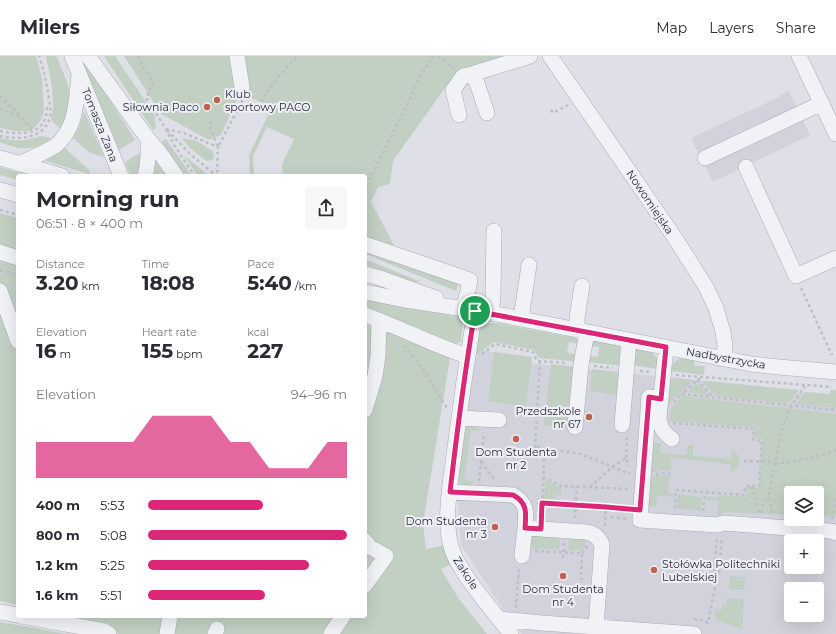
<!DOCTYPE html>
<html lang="en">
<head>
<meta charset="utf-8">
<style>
  body { margin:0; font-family:Montserrat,sans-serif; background:#f7f7f7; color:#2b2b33; height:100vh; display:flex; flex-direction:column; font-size:15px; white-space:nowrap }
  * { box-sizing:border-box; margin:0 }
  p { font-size:13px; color:#7c7c81 }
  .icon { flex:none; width:22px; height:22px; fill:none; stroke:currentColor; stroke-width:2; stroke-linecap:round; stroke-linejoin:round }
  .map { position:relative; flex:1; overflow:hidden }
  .panel { position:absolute; left:16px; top:118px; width:351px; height:444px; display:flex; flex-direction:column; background:#fff; border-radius:4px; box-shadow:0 4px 16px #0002 }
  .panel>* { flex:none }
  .tools { position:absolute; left:784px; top:430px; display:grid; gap:8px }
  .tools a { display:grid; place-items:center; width:40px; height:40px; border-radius:4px; background:#fff; box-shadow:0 4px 16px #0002; font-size:20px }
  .pin { position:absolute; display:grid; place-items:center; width:34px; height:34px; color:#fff; margin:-17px; border:2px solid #fff; border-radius:50%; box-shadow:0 1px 4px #0007 }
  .round { display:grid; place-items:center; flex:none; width:42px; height:42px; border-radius:4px; background:#f7f7f7 }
  .headline { display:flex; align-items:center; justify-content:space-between; height:68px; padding:0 20px }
  h1 { font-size:22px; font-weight:700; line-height:30px }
  .stats { display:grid; grid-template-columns:repeat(3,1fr); gap:6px; height:68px; padding:4px 20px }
  .stats div { display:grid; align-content:center }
  .stats b { font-size:20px; font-weight:700 }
  .stats small { font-size:11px; font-weight:400 }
  .stats p { font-size:11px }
  .chart { height:112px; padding:8px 20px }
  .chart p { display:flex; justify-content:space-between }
  .chart svg { width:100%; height:72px; margin-top:4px; fill:#db2777; opacity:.7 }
  ul { padding:0 20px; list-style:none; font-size:13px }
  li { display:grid; grid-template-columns:64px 48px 1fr; align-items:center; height:30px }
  li i { height:10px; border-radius:5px; background:#db2777 }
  header { display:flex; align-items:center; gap:24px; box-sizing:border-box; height:56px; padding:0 20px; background:#fff; border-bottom:1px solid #e1e1e2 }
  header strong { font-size:19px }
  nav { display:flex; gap:22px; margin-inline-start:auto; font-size:14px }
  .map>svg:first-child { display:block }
  .built { fill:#d1d2db; fill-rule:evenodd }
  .green { fill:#c1d0c2 }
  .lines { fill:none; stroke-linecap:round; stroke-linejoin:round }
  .minor-casing { stroke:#a9aab4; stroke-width:16 }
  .path { stroke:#bdbec6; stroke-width:2.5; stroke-dasharray:3 3; stroke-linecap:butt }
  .minor { stroke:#f1f2f6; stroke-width:15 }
  .route-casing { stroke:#fff; stroke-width:8 }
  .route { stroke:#db2777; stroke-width:5 }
  .poi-dot { fill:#c06150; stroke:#eeeff5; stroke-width:1.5 }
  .labels { text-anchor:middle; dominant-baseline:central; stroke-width:4; stroke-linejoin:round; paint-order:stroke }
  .poi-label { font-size:11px; fill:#2a2b3c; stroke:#eeeff5; text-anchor:end }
  .street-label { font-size:11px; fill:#2a2b3c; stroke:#eeeff5 }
</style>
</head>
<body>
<header>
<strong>Milers</strong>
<nav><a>Map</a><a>Layers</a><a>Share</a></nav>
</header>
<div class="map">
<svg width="836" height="578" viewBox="0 0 836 578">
  <rect width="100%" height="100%" fill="#dfe0e7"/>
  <path class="built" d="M789 35 810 79 713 126 691 82 779 41V40Z
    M477 292 536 308 707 325 788 336 836 340V578H522L505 556 461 489 457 431 458 420ZM791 437H817V463H791ZM791 485H817V511H791ZM791 533H817V559H791Z"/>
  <path class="green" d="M0 0H36L42 22 44 56 41 64 34 72 28 75H15L0 72Z
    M46 0H56C64 18 75 38 68 58 66 63 63 68 61 73L51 64C56 42 50 21 46 0Z
    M79 0H83L135 84 119 94Z
    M104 0H115L154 58 156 72 153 74Z
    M124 0H517L455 18 393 105 390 128 378 131 371 146 395 191 365 180V120H283L282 108 294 83 267 71 253 100 254 120H250L249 99 272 51 240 37 221 79 209 84 161 58Z
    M83 56 85 57 104 101 90 97 73 82C78 74 82 66 83 56Z
    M40 80 51 82C40 90 29 95 15 91 10 90 5 88 0 86V82C15 85 25 86 40 80Z
    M182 82 195 84 213 95 214 101 212 104 206 105 189 91Z
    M166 83 192 120H184L161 86Z
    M65 92 90 115 89 118 46 105V104L54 100Z
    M141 96V120H131L125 107 128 104Z
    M184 99 209 120H198Z
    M155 102 170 120H153Z
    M0 111 31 120H18V124L0 119Z
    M0 157 18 162V549L0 545Z
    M365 190 459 227 456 235 365 198Z
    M365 203 414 223 421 226H414L365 209Z
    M365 243 459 261C465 267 461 277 461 285L453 290 365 253Z
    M365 265 419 286 450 302 423 468 426 493 451 488 457 506 441 513 459 543 487 578H119L104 570 62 560H365Z
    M490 267H496L576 282 580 285 579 288 569 286 567 297 577 298 579 306 539 302 534 294 494 286 476 299C478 288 477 270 490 267Z
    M598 285 624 291V310L586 306 589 300 598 301 599 291 591 290V287L593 286Z
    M634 292C641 294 654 294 657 303 658 306 657 310 657 313L631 309Z
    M494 296 532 301 526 350 488 345Z
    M683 301 695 303 694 310H705L704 319 671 315C672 307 676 303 683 301Z
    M551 308 576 311 569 372 544 369Z
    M592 313 621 316 618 339 590 335Z
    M670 322 694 324 668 349Z
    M702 325H707L799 334 788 347 716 340Z
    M697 327 709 339 688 336Z
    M831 334H836V352L797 348 805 336 830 338Z
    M683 340 836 358V460H817V437H791V459L723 456 722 464H717L718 445 706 444V441L718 442 719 439 746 441 747 431 759 432 763 383 755 382V371L669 365 671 352Z
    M466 368 476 370 480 375 471 374 464 423 473 425 471 429 468 431C462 429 460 426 458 420L465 370Z
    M655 387H661L660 397 686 399 688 389H694L693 400 731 403 732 393C742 400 742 411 731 417V408L671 402 670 414 647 417 651 390Z
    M670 419 668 437 674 438 673 441 657 439 656 451 644 450 647 421Z
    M545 424 561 432V439H555V445H544Z
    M678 438 702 441 701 455 677 452Z
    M530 476 560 480 559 493H534L530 491Z
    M569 480 587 481 583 494H568Z
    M730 520 745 521 744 534 729 533Z
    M727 542 744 543 742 573 716 564 715 560 716 553 722 554V549L726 550Z
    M0 566 67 578H0Z"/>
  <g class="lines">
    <defs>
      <path id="minor" d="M72 0 121 120
        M88 0 148 83 160 97 176 120
        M237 0 242 31
        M550 0 675 182 706 231 716 252 723 276 725 290 724 303
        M799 0 836 78
        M472 18 477 27 487 57
        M459 59 453 34 463 20 472 18 530 0
        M0 102 62 120
        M705 102 822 47
        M19 108C31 102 44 97 55 90 77 73 76 44 79 19
        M746 111 796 220 836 202
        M145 120C149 107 148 96 148 83
        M0 134 18 139
        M365 188 470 224 467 239 463 251
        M0 196 18 202
        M365 218 380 222 436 242
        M0 235 18 285
        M365 236 405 244 491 257 751 308 779 311 836 316
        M475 255C467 303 460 351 454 399 450 429 442 471 454 499 457 506 462 513 466 520 480 540 496 559 511 578
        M491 257 493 240 494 175
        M365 259C400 271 432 289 467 300
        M521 263 529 209
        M577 274V262L582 230
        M666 291 659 362C661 373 663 376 672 383
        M661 343 649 341 640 464 718 469 723 467 830 475 836 477
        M365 354 375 320 378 299 379 264
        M459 362 499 364
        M622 369 629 284
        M575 371 581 309 587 276
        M449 436 513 439C528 447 526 458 525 472L586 476C594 477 599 481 602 489L596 571
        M365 485 370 491 386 500 365 529
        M522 500 525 472
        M0 556 18 559
        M21 560 104 575 109 578
        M499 563 542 567 694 578
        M167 578 170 560
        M215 578 217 573
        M331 578 343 560"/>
    </defs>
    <use href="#minor" class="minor-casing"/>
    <path class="path" d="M138 0 140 6 153 26 146 42 166 73 174 89 195 120
      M438 0 453 12
      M0 40 19 59
      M261 46 273 27 287 11 298 0
      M0 53 21 61 29 71 34 75
      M551 54 553 57 568 49
      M211 65 210 72 218 91 243 43
      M166 73 184 77 218 91 217 120
      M167 74 190 98 217 120
      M0 75C21 79 46 80 47 52H50
      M0 80C18 84 45 83 50 61 51 55 50 49 49 43 47 28 44 15 39 0
      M365 135V133L408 47 421 19 433 0
      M0 154 18 159
      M0 214 18 219
      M801 232 832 299
      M404 290C421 308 434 331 447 352
      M482 298 495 288 533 296 537 305 567 307
      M540 305 535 390 544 399 542 460
      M594 310 613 312
      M640 315 651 316
      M676 319 832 331
      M700 322 682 338 836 354
      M697 324 713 341
      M674 346 682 338
      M673 367 754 373 753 384 762 385 759 430H747L745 431 744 439 676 434 675 452
      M537 391 543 393 578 397 630 418
      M626 402 627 381
      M744 405 775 406
      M481 406 495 424
      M775 408C796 405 817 402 836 394
      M656 418 670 417
      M543 421 561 430 630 433
      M479 425 484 377
      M752 430 759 456
      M590 431 612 411 626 402 629 410
      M537 447 606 451
      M703 455 705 437
      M761 457 763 448 769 440
      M772 457 769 439 781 377 791 350 805 330
      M611 461 627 463
      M575 462 577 430
      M832 463 836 443
      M605 470 606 451 628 453
      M535 495 582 497 581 523H586
      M582 497 588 489
      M563 502 564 487
      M717 521 714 517 717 481
      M516 552 519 513
      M694 563H699L708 567 717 521 719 517 722 482"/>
    <use href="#minor" class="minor"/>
  </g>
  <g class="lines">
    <defs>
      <path id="route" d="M475 255 666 291 661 343 649 341 640 454 606 451 542 447 541 473 525 472C526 457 528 447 513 439L450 436C457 375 465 315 475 255Z"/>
    </defs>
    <use href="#route" class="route-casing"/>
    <use href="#route" class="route"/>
  </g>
  <g class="poi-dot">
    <circle cx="217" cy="44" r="4"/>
    <circle cx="207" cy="51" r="4"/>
    <circle cx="589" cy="361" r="4"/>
    <circle cx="516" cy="383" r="4"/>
    <circle cx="495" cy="471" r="4"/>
    <circle cx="654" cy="514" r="4"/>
    <circle cx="563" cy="520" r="4"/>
  </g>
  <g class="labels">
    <g class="poi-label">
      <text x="225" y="38" text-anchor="start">Klub<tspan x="225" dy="13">sportowy PACO</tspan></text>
      <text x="199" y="51">Siłownia Paco</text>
      <text x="581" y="355">Przedszkole<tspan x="581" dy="13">nr 67</tspan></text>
      <text x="516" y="396" text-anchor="middle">Dom Studenta<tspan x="516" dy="13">nr 2</tspan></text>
      <text x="487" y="465">Dom Studenta<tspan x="487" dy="13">nr 3</tspan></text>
      <text x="662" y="508" text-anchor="start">Stołówka Politechniki<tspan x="662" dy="13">Lubelskiej</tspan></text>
      <text x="563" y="533" text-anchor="middle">Dom Studenta<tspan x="563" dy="13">nr 4</tspan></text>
    </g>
    <g class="street-label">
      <text transform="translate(100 69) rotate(68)">Tomasza Zana</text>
      <text transform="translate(650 146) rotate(56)">Nowomiejska</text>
      <text transform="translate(726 302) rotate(10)">Nadbystrzycka</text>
      <text transform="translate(466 517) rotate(57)">Zakole</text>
    </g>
  </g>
</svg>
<div class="tools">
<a><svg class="icon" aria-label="layers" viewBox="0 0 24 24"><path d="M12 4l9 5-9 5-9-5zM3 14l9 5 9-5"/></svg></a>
<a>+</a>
<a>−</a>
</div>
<div class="pin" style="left:475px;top:255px;background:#1e9e55"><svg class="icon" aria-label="arrive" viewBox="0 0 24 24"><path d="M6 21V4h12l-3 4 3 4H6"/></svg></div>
<section class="panel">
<div class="headline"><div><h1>Morning run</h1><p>06:51 · 8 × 400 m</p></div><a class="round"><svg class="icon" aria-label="share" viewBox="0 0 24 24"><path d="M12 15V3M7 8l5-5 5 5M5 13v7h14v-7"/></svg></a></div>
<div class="stats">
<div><p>Distance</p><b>3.20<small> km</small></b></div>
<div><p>Time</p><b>18:08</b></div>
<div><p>Pace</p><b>5:40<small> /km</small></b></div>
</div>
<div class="stats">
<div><p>Elevation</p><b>16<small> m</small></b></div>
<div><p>Heart rate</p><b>155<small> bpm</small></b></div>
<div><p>kcal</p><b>227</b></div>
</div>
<div class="chart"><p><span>Elevation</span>94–96 m</p>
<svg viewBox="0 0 160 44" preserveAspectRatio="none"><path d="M0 44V22L10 22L20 22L30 22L40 22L50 22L60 6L70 6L80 6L90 6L100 22L110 22L120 38L130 38L140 38L150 22L160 22V44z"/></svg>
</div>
<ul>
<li><b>400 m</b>5:53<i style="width:58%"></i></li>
<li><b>800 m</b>5:08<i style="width:100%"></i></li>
<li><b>1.2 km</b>5:25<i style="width:81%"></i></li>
<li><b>1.6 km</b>5:51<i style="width:59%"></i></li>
</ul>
</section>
</div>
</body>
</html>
